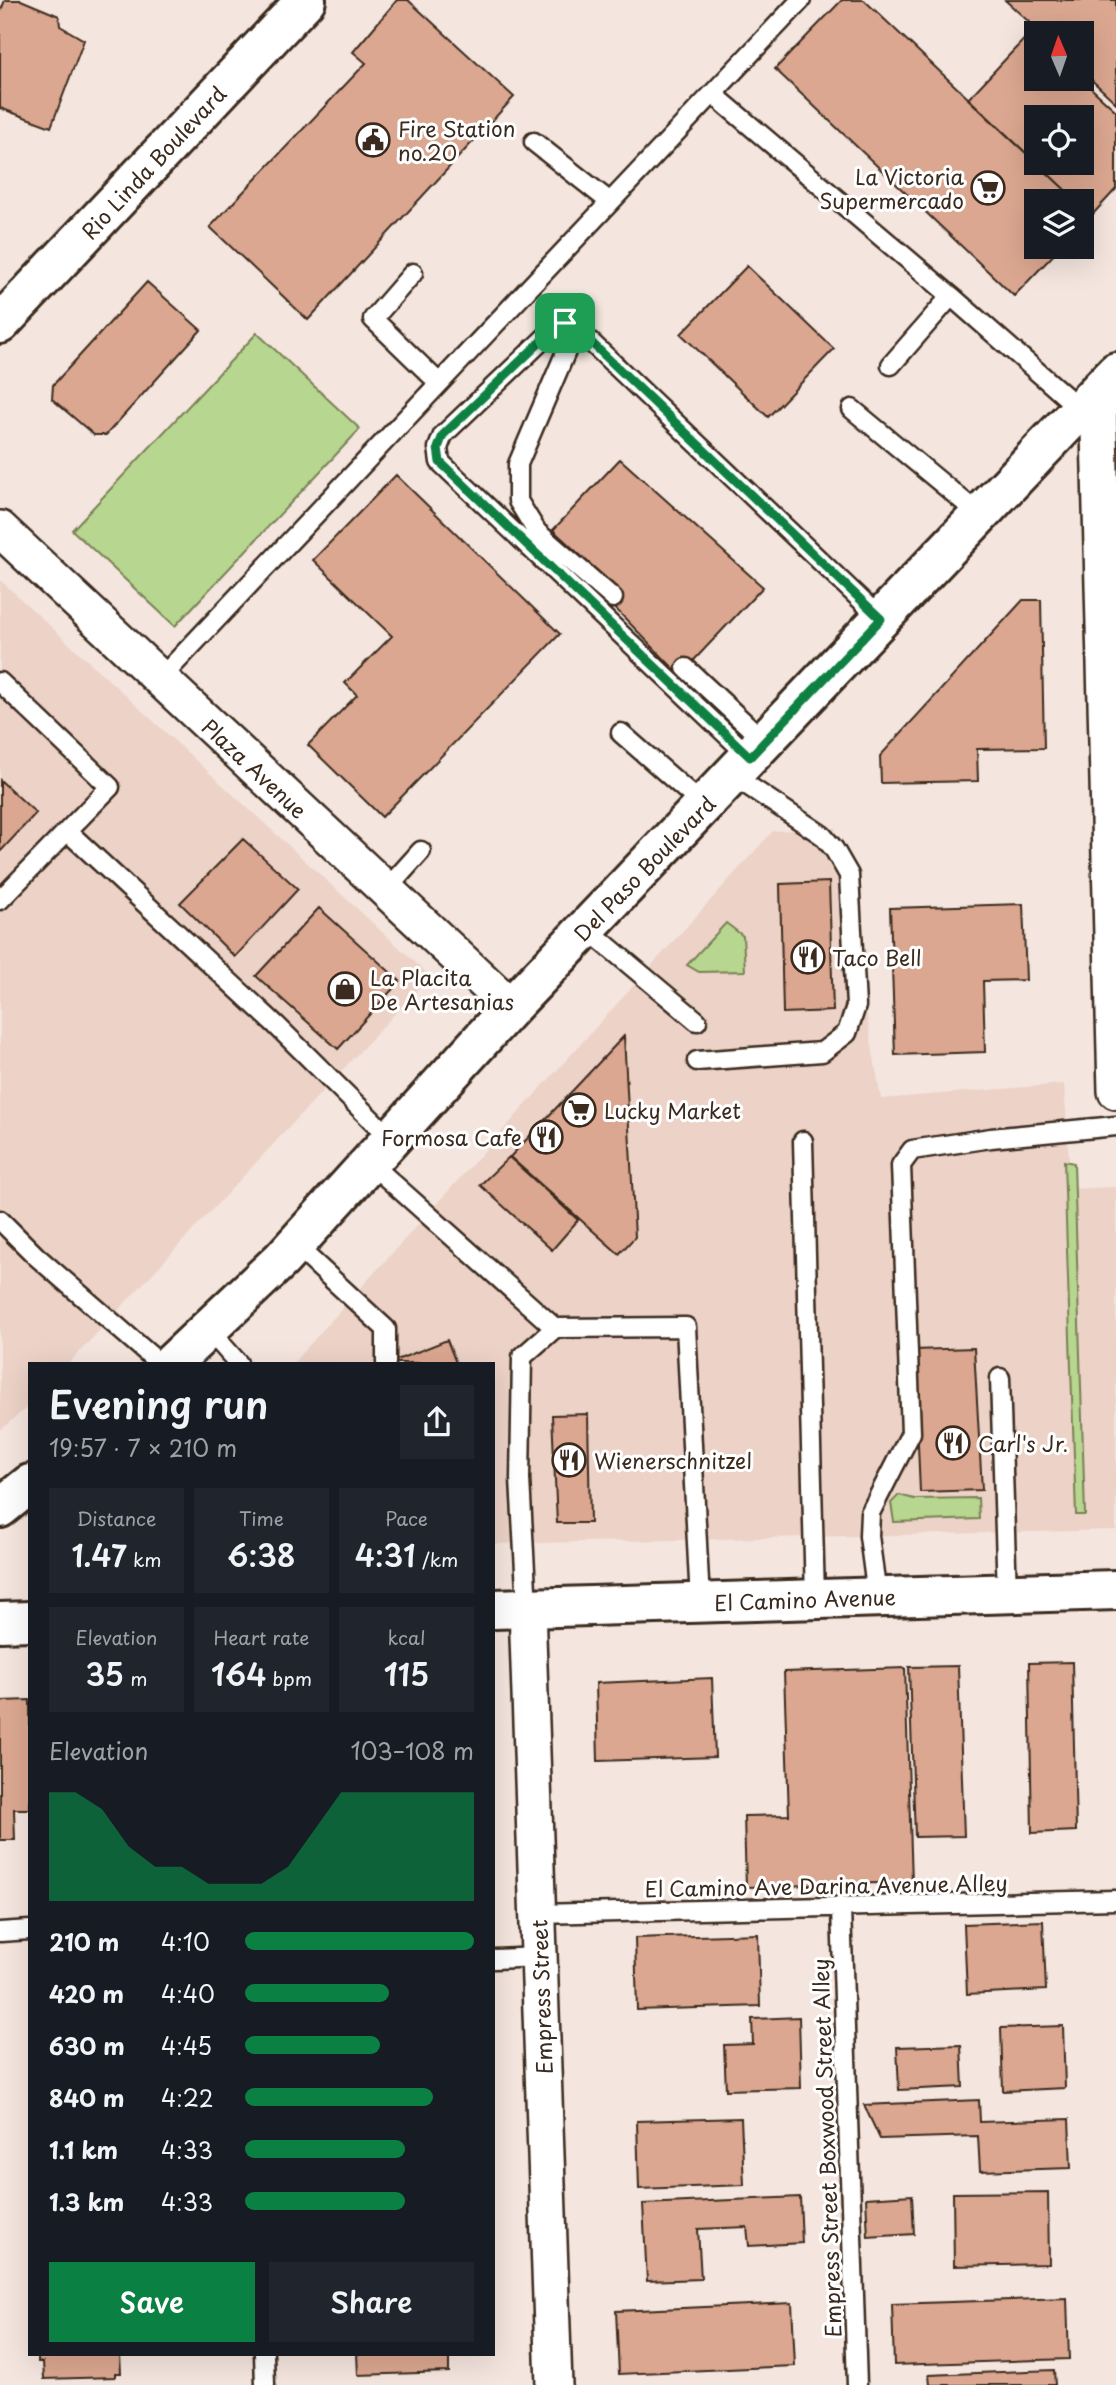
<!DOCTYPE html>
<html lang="en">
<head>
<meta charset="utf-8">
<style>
  body { margin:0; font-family:"Playpen Sans",sans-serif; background:#20242c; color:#f1f3f6; height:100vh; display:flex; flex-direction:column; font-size:26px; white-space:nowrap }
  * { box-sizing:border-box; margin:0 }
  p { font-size:23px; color:#9ea1a6 }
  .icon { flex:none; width:38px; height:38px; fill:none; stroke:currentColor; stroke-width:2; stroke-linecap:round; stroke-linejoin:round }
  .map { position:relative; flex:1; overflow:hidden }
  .panel { position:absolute; left:28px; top:1362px; width:467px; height:994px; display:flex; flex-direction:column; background:#171b24; border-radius:0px; box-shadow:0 7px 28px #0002 }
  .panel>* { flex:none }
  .needle { width:46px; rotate:358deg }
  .controls { position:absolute; left:1024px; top:21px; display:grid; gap:14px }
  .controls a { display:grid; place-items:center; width:70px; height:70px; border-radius:0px; background:#171b24; box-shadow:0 7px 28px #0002; font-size:35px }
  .pin { position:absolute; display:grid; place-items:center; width:60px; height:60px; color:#fff; margin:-30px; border-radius:14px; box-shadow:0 4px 10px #0006 }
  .round { display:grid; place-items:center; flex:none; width:74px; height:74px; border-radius:0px; background:#20242c }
  .overview { display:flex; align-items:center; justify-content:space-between; height:119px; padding:0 21px }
  h1 { font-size:38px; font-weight:600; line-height:52px }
  .stats { display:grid; grid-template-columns:repeat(3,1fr); gap:10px; height:119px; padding:7px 21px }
  .stats div { display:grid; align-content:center; border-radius:0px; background:#20242c; text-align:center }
  .stats b { font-size:30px; font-weight:600 }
  .stats small { font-size:19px; font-weight:400 }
  .stats p { font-size:19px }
  .chart { height:196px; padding:14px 21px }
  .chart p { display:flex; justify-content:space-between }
  .chart svg { width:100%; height:126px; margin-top:7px; fill:#0b8043; opacity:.7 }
  .cta { display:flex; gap:14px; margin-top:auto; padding:14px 21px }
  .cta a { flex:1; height:80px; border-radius:0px; background:#0b8043; color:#fff; font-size:28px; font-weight:600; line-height:80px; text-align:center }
  .cta a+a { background:#20242c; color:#f1f3f6 }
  ul { padding:0 21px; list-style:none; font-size:23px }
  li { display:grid; grid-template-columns:112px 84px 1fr; align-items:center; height:52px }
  li i { height:18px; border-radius:9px; background:#0b8043 }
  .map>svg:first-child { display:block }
  .built { fill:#ecd2c7 }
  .green { fill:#b7d68f; stroke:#798056; stroke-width:2 }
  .building { fill:#dba790; stroke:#3b2a1e; stroke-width:2; fill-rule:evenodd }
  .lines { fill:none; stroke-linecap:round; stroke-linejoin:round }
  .service-casing { stroke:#3b2a1e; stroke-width:23 }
  .minor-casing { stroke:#3b2a1e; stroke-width:40 }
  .tertiary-casing { stroke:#3b2a1e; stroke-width:44 }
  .secondary-casing { stroke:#3b2a1e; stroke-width:44 }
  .service { stroke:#fff; stroke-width:18 }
  .minor { stroke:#fff; stroke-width:35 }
  .tertiary { stroke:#fff; stroke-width:38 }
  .secondary { stroke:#fff; stroke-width:38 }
  .route-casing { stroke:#fff; stroke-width:14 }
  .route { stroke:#0b8043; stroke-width:9 }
  .labels { text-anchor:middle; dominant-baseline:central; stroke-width:6; stroke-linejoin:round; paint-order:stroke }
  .poi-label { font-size:21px; fill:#3b2a1e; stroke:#fff; text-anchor:start }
  .street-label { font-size:21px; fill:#3b2a1e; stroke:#fff }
</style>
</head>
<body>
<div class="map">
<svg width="1116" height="2385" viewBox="0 0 1116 2385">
  <rect width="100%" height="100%" fill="#f4e5de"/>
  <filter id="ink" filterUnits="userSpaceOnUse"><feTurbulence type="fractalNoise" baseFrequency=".0143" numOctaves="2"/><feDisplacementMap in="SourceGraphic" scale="14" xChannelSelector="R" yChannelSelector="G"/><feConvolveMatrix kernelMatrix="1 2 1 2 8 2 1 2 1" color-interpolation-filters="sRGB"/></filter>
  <g filter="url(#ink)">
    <path class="built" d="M0 580 430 976 69 1363H30V1405L0 1430Z
      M835 828 881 1099 1064 1084 1071 1189 1116 1187V1530L494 1544V1363H293L773 831Z"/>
    <path class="green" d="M257 333 360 429 175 626 72 530Z
      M726 923 743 936 745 971 699 972 687 965Z
      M1064 1161 1074 1163 1085 1515H1076Z
      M899 1495 914 1499 978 1498 979 1519 894 1522 891 1503Z"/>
    <path class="building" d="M5 0H21L59 16 60 26 84 40 51 127 0 108V13Z
      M397 0H408L514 97 308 320 210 227 366 63 353 52Z
      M842 0H864L1077 201H1036V247H1061L1014 296 775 69Z
      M1005 0H1116V103L1082 71V33H1041Z
      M1031 32 1036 36V79H1081L1116 111V189L1092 215 1082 205V201H1077L968 99ZM1036 117H1082V163H1036Z
      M1082 205 1092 215 1082 226Z
      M747 266 834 349 768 417 681 334Z
      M147 282 201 330 106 435H94L52 399 53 385Z
      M620 459 763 587 680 675 609 602 619 591 553 530Z
      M396 475 560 634 382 817 308 745 357 695 345 683 392 636 313 560Z
      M1023 600H1041L1044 748 977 749 978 781 881 783 880 756Z
      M0 780 36 813 0 852Z
      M243 839 298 889 235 957 180 903Z
      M829 882 833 1011 783 1013 780 884Z
      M1023 904 1026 980 983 981 985 1052 895 1055 890 908Z
      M319 908 400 981 338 1049 256 976Z
      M624 1036 635 1237 619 1254 510 1157Z
      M509 1157 578 1220 552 1250 480 1185Z
      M447 1340 456 1363H395L394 1361Z
      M974 1348 982 1490 920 1492 914 1350Z
      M588 1414 590 1523H557L552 1415Z
      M1072 1662 1076 1831 1032 1833 1029 1663Z
      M958 1666 964 1836 915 1837 909 1667Z
      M905 1668 912 1882 746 1887 744 1816 789 1815 784 1672Z
      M712 1678 715 1757 598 1761 596 1683Z
      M30 1700V1809H14L15 1840H0V1701Z
      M1043 1921 1046 1990 967 1994 964 1924Z
      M758 1934 760 2006 637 2010 635 1938Z
      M799 2017 801 2088 726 2090 724 2045 753 2044 752 2019Z
      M1063 2026 1065 2088 1003 2091 1001 2028Z
      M961 2045 963 2087 899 2090 897 2047Z
      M979 2100 980 2122 1069 2119 1071 2168 980 2171 978 2136 880 2139 864 2105Z
      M741 2118 744 2185 639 2189 637 2121Z
      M1048 2192 1049 2264 954 2266 953 2193Z
      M912 2195 914 2234 868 2237 866 2198Z
      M800 2197 802 2243 749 2246 747 2227 698 2229 701 2279 647 2281 643 2204Z
      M1067 2298 1069 2359 894 2365 892 2304Z
      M792 2303 795 2366 619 2374 616 2311Z
      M38 2354H120L121 2373H115V2377L44 2379 43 2362H38Z
      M357 2354H449V2372L358 2375Z
      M1054 2370 1055 2385H930L929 2375Z"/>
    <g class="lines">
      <defs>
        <path id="service" d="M713 94 951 296 891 365
          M534 142 610 202
          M413 273 373 319 439 383
          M951 296 1081 410
          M576 328 518 464V501L537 532 613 598
          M852 409 980 515
          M686 668 764 741
          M160 679 801 0
          M0 682 110 787 0 900
          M621 733 703 805
          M750 757 440 462 438 448 443 435 554 329 565 323 576 328 881 619
          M67 831 276 1025 391 1139
          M386 890 421 851
          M586 928 697 1021
          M697 1061 822 1052 847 1033 856 1006 849 875 834 849 822 835 732 775
          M803 1141 815 1598
          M369 1162 555 1328 686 1327 700 1602
          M0 1220 36 1256 159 1363
          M295 1245 386 1329V1363
          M208 1329 238 1363
          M1000 1378 1007 1594
          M877 1596 869 1536 870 1513 911 1433 901 1165 912 1150 991 1138 1116 1126
          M527 1608 520 1479 522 1357 555 1328
          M841 1909 857 2385
          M538 1914 1116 1900
          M0 1932 30 1930
          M494 1959 539 1957
          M264 2354 265 2385"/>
        <path id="minor" d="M1116 392H1098L1116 1091
          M0 529 511 1007
          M527 1608 554 2385"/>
        <path id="tertiary" d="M0 324 306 0"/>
        <path id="secondary" d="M172 1363 282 1259 511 1007 1116 372
          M0 1508 30 1484
          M494 1609 1116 1590
          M0 1622 30 1621"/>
      </defs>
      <use href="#service" class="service-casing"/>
      <use href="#minor" class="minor-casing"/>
      <use href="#tertiary" class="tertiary-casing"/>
      <use href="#secondary" class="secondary-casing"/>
      <use href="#service" class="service"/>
      <use href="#minor" class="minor"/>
      <use href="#tertiary" class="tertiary"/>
      <use href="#secondary" class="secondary"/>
    </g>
  </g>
  <g class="lines" filter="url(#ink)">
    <defs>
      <path id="route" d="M565 323 576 328 881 619 750 757 440 462 438 448 443 435 554 329Z"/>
    </defs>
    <use href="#route" class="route-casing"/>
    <use href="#route" class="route"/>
  </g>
  <defs>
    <symbol id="civic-ring" viewBox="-11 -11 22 22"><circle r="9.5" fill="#fff" stroke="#3b2a1e" stroke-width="1.5"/><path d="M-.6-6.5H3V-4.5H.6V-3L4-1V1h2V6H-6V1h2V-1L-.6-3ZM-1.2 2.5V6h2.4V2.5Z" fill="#3b2a1e"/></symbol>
    <symbol id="supermarket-ring" viewBox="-11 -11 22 22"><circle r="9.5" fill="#fff" stroke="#3b2a1e" stroke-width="1.5"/><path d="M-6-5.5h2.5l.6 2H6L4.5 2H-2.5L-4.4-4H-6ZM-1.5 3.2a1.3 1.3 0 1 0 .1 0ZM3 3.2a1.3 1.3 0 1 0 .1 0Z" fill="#3b2a1e"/></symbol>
    <symbol id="restaurant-ring" viewBox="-11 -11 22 22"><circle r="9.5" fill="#fff" stroke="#3b2a1e" stroke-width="1.5"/><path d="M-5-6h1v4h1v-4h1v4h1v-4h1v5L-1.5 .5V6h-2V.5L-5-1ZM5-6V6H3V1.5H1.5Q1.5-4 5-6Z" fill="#3b2a1e"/></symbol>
    <symbol id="shop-ring" viewBox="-11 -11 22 22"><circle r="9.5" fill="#fff" stroke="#3b2a1e" stroke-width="1.5"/><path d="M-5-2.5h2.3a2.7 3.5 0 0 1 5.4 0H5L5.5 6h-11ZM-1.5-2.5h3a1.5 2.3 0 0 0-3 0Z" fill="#3b2a1e"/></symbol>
  </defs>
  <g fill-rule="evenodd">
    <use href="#civic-ring" x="354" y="121" width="38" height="38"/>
    <use href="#supermarket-ring" x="969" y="169" width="38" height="38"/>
    <use href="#restaurant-ring" x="789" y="938" width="38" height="38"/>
    <use href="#shop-ring" x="326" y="970" width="38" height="38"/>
    <use href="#supermarket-ring" x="560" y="1091" width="38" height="38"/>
    <use href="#restaurant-ring" x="527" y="1118" width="38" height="38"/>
    <use href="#restaurant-ring" x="934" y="1424" width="38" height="38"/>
    <use href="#restaurant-ring" x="550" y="1441" width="38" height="38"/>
  </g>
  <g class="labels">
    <g class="poi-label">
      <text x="398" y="128">Fire Station<tspan x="398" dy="24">no.20</tspan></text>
      <text x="964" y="176" text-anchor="end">La Victoria<tspan x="964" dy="24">Supermercado</tspan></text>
      <text x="832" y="957">Taco Bell</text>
      <text x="370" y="977">La Placita<tspan x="370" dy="24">De Artesanias</tspan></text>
      <text x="604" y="1110">Lucky Market</text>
      <text x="522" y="1137" text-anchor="end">Formosa Cafe</text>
      <text x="978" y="1443">Carl's Jr.</text>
      <text x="594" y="1460">Wienerschnitzel</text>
    </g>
    <g class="street-label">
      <text transform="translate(153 162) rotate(-47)">Rio Linda Boulevard</text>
      <text transform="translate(255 768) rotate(43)">Plaza Avenue</text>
      <text transform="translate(644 868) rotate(-46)">Del Paso Boulevard</text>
      <text transform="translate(805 1599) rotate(-2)">El Camino Avenue</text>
      <text transform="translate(826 1885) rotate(-1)">El Camino Ave Darina Avenue Alley</text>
      <text transform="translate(541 1997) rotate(-92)">Empress Street</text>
      <text transform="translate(826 2148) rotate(-92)">Empress Street Boxwood Street Alley</text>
    </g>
  </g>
</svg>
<div class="controls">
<a><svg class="needle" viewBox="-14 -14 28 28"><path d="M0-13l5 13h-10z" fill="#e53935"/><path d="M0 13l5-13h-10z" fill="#9ea1a6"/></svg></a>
<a><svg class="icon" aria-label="locate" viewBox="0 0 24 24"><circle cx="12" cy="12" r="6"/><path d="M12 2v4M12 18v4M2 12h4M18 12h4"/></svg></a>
<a><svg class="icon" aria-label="layers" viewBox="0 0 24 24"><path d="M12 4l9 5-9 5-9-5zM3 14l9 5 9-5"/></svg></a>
</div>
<div class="pin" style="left:565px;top:323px;background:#1e9e55"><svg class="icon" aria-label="arrive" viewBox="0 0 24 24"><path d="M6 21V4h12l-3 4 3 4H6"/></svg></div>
<section class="panel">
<div class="overview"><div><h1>Evening run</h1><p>19:57 · 7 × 210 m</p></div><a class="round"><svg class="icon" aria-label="share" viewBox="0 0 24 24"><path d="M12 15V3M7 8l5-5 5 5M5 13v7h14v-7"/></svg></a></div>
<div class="stats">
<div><p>Distance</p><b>1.47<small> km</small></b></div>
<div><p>Time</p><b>6:38</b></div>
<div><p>Pace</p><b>4:31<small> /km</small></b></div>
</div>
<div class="stats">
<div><p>Elevation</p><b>35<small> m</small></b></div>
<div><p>Heart rate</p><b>164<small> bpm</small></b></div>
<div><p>kcal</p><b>115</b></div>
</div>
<div class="chart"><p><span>Elevation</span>103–108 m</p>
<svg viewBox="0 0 160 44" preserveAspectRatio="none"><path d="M0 44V6L10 6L20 12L30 25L40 32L50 32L60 38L70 38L80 38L90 32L100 19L110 6L120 6L130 6L140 6L150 6L160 6V44z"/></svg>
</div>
<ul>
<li><b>210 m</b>4:10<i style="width:100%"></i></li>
<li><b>420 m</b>4:40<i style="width:63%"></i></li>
<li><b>630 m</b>4:45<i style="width:59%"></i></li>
<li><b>840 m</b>4:22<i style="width:82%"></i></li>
<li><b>1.1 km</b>4:33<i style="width:70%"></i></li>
<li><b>1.3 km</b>4:33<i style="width:70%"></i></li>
</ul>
<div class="cta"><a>Save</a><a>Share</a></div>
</section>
</div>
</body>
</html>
